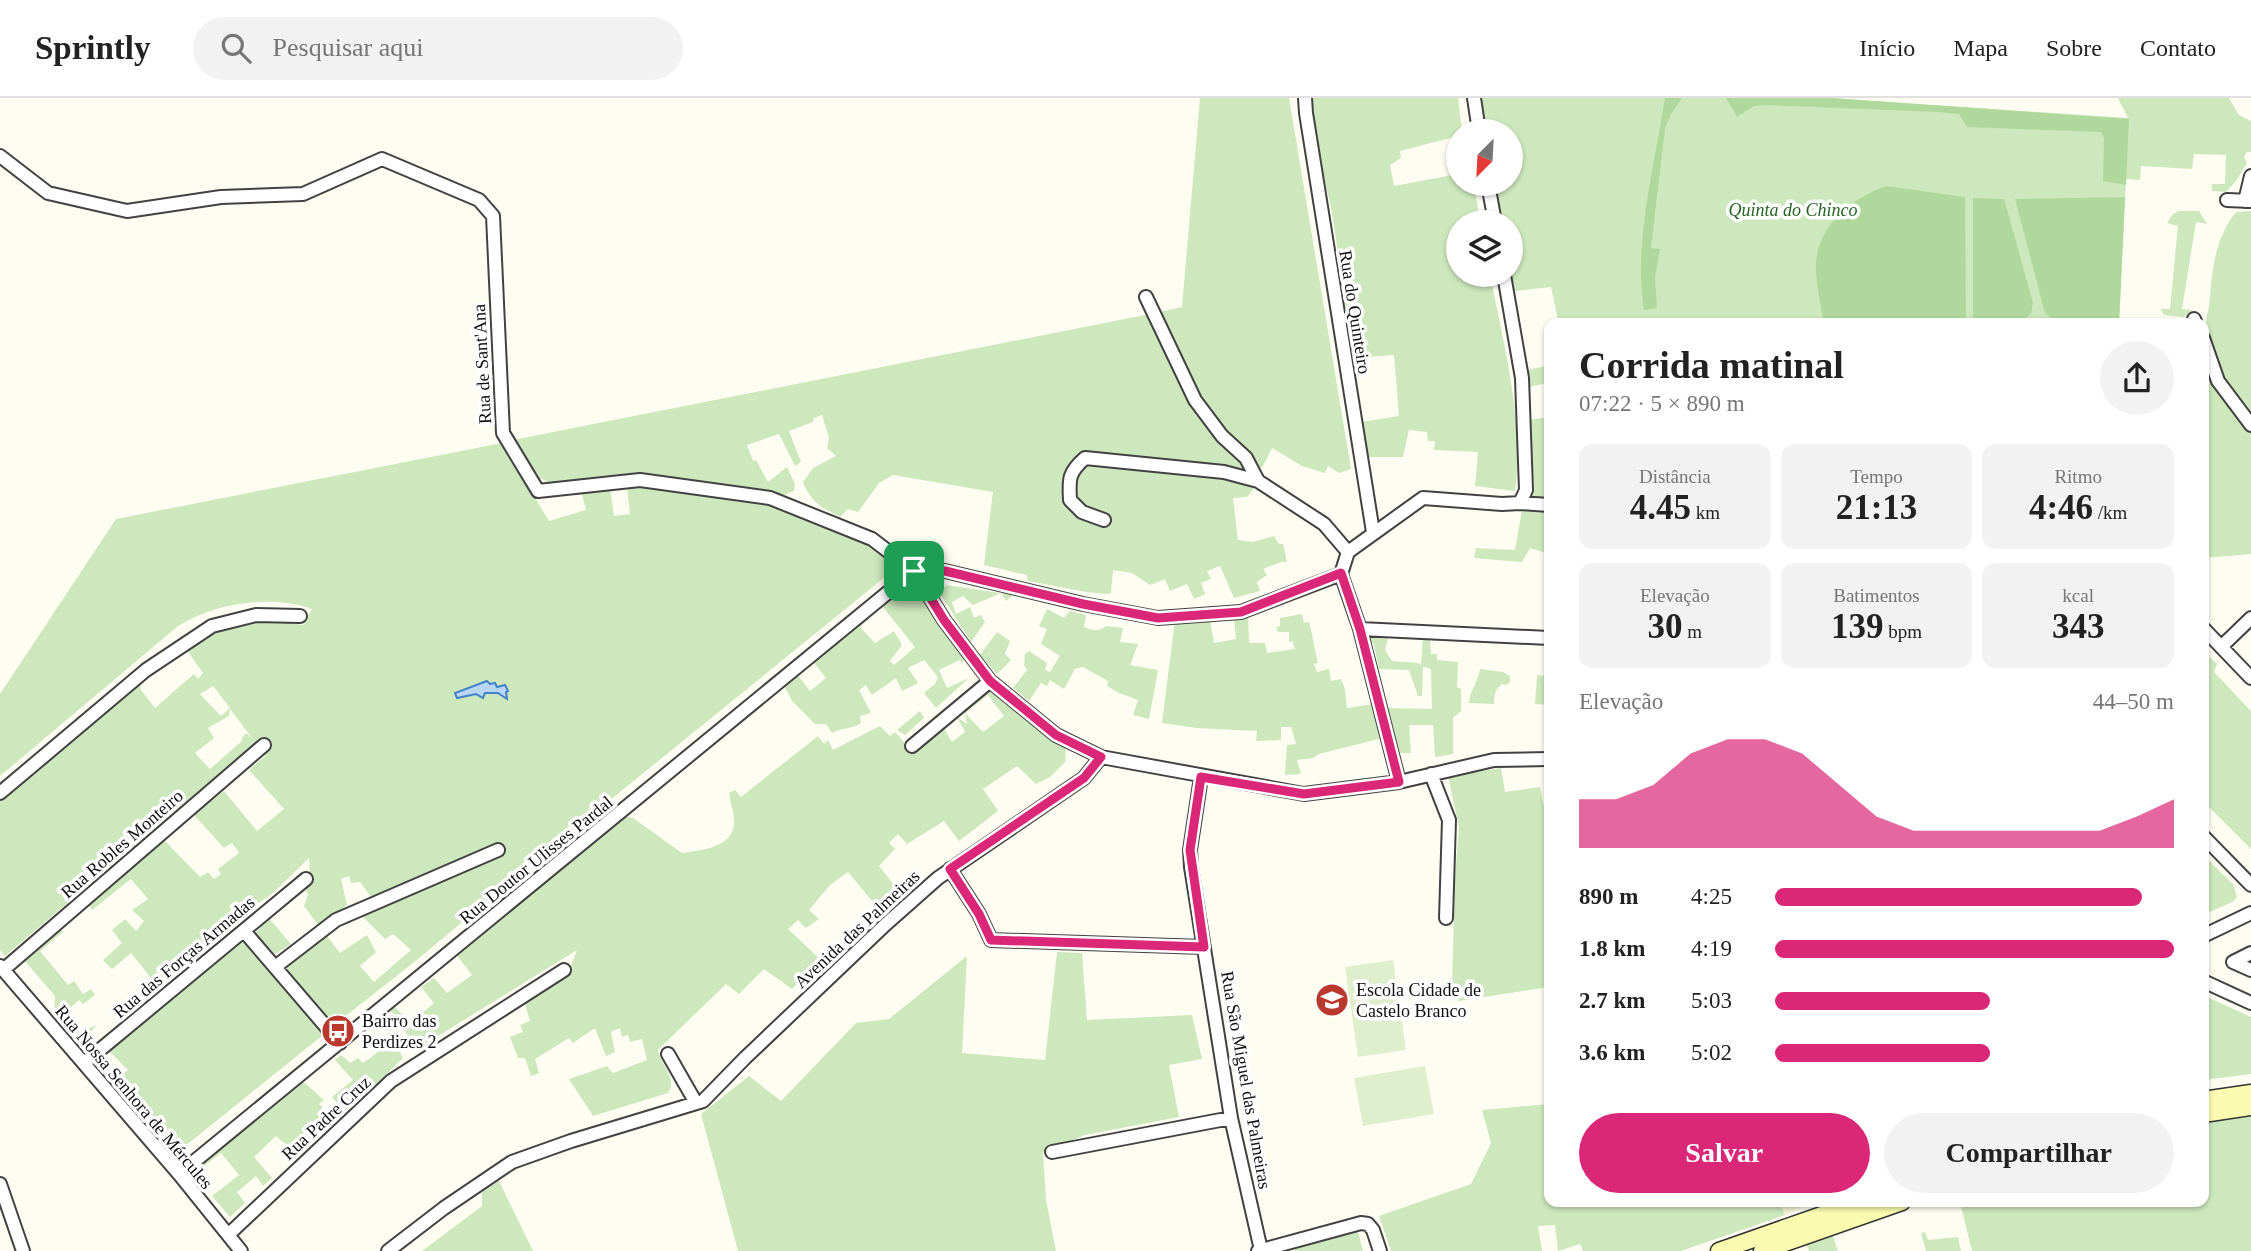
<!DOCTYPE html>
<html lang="pt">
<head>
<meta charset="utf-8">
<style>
  body { margin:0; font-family:"Times New Roman",serif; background:#f2f2f2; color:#222; height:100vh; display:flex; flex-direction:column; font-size:26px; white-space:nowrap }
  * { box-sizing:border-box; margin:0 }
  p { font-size:23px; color:#767676 }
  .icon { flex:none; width:38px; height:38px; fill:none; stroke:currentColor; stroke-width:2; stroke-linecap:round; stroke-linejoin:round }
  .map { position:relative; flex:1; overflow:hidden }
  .sheet { position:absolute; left:1544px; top:220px; width:665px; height:889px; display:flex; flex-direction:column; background:#fff; border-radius:14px; box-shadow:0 2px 5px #0004 }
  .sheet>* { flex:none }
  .needle { width:46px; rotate:204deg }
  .tools { position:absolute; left:1446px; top:21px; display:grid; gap:14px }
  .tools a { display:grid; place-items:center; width:77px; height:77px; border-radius:50%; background:#fff; box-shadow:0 2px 5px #0004; font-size:35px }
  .pin { position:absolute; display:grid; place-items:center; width:60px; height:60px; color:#fff; margin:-30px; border-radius:14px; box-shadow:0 4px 10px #0006 }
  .round { display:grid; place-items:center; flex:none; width:74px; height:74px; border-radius:37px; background:#f2f2f2 }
  .head { display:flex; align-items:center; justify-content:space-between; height:119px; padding:0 35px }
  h1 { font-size:38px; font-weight:600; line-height:52px }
  .figures { display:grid; grid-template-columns:repeat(3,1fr); gap:10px; height:119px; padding:7px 35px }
  .figures div { display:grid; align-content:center; border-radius:14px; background:#f2f2f2; text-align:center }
  .figures b { font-size:35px; font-weight:600 }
  .figures small { font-size:19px; font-weight:400 }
  .figures p { font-size:19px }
  .chart { height:196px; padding:14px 35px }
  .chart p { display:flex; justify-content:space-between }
  .chart svg { width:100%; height:126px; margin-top:7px; fill:#db2777; opacity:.7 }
  .action { display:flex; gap:14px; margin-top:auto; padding:14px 35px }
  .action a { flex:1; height:80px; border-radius:42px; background:#db2777; color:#fff; font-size:28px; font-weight:600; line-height:80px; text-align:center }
  .action a+a { background:#f2f2f2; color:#222 }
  ul { padding:0 35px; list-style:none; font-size:23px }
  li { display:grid; grid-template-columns:112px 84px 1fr; align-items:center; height:52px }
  li i { height:18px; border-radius:9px; background:#db2777 }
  header { display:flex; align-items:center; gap:42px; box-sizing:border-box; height:98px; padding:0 35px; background:#fff; border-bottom:2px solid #e0e0e0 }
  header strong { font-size:33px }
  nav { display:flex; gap:38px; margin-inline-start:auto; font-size:24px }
  .search { width:490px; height:63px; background:#f2f2f2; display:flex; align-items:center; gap:18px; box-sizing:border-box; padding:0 24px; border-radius:38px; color:#767676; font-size:26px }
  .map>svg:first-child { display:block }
  .farmland { fill:#f2f4d3 }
  .green { fill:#cde8bc; fill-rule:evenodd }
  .forest { fill:#b0d89c }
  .pitch { fill:#dfefce }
  .water { fill:#b9d6f4; stroke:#4382c7; stroke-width:2 }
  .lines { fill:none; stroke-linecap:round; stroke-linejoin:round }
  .street-casing { stroke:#424242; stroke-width:16 }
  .secondary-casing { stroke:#313131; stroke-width:19 }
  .street { stroke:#fff; stroke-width:12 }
  .secondary { stroke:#fafbb0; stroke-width:16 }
  .route-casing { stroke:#fff; stroke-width:14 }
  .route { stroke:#db2777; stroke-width:9 }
  .labels { text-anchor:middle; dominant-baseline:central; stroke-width:7; stroke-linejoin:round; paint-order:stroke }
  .park-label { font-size:18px; font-style:italic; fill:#276522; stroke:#fff }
  .street-label { font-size:18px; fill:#0f0f0f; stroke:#fff }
  .poi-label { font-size:18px; fill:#0f0f0f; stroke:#fff; text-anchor:start }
</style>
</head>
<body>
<header>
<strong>Sprintly</strong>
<div class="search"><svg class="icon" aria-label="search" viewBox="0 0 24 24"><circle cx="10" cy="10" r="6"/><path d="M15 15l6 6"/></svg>Pesquisar aqui</div>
<nav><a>Início</a><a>Mapa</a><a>Sobre</a><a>Contato</a></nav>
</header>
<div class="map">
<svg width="2251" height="1153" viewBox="0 0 2251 1153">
  <rect width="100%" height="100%" fill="#fefdf2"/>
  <path class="farmland" d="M1780 1104H1812L1785 1117Z"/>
  <path class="green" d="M1200 0H1289L1351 371 1339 375 1328 368 1325 375 1302 368 1272 350 1262 370 1249 365 1201 305 1155 215 1182 209Z
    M1306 0H1458L1462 33H1458V38L1400 53 1401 60 1390 67 1394 88 1458 76V86H1474L1480 124H1458V177H1490C1503 242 1525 327 1515 393L1475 388 1478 354 1434 352 1435 343H1428L1427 334 1409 332 1403 359H1366L1361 324 1399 318 1394 257 1353 260 1332 114Z
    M1469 0H1831L2128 20 2118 0H2229L2239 17 2251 23V54H2247L2244 59 2247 65 2236 83 2226 94 2212 93V86H2225L2226 57 2194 56 2192 71 2141 68 2140 82 2126 81 2119 226H1559L1551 189 1507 194 1504 177H1510V124H1493L1486 86H1510V33H1476Z
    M2178 113H2199L2207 126 2196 124 2182 211 2192 212 2184 219 2164 217 2161 211H2170L2178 128 2167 125 2172 117Z
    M2251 113V456L2203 460C2203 387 2200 314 2203 241 2204 227 2209 213 2210 199 2212 169 2216 139 2236 114Z
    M1150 216 1192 303 1247 370 1236 376 1256 388 1247 399 1233 400 1238 442 1253 444 1274 438 1279 446H1283L1287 464H1281L1263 471 1267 477 1257 484 1260 493 1234 500 1220 468 1207 473 1211 481 1201 485 1205 496 1194 501 1187 486 1170 493 1165 481 1150 487 1132 475 1113 472 1111 495 1108 496 1086 494 1028 483 1027 477 984 467 993 394 893 377 879 385 858 414 848 411 840 419C822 410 810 403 803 384L813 370 836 358 827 350 829 340 822 317 814 320 813 324 789 333 801 364 795 368 779 336 747 347 753 363 756 362 768 384 787 369 795 386 794 393 781 398 755 391 716 389 635 377 561 385 548 384 540 380 513 342Z
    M1549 267V285L1528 289 1530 279 1528 272Z
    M1547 319 1549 456 1530 450 1522 464 1474 460 1476 450 1515 452 1522 412 1531 391 1523 323Z
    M502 345 549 423 586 412 581 392 610 390 614 418 630 416 627 389 636 387 751 400 778 408 868 445 896 470 551 750 418 861 333 928 285 868 327 838 340 855 367 837 376 854 360 868 374 884 411 852 393 836 385 841 360 816 378 808 360 784 351 785 349 778 341 781 347 807 319 828 304 808 308 797 305 789 310 780 309 760 273 795 241 817 218 842 156 886 131 855 112 871 103 862 122 845 112 832 125 821 136 833 144 823 132 812 148 801 131 781 92 812 88 807 164 742 200 779 208 774 214 781 221 776 218 771 239 755 232 745 224 750 194 717 224 693 257 733 284 711 249 672 265 658 256 645 5 858 0 852V701L73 644 140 584 141 592 155 610 194 576 198 581 203 575 186 551C197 545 208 537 220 531 245 520 276 523 303 527L312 511C271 496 215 505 178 528L0 678V596L116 421ZM213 588 230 610 221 618 200 596ZM230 611 252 640 246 635 242 640V643L210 671 195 655 214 640 208 630 229 618Z
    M909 483 914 486 965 561 962 565 960 562 939 572 947 590 969 580 936 610 924 595 935 586 938 579 924 562 908 570 918 585 902 593 896 580 872 597 866 587 859 592 871 615 860 618 861 625C850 632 842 629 832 635L826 626H815L792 603 784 587 797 576 810 593 826 580 813 563ZM882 508 915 549 894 567 890 563 902 547 894 533 875 545 860 529Z
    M947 487 1013 497 1006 503 1001 495 973 507 963 498 952 504 956 516 970 509 974 520 981 517 985 524 971 544 939 494Z
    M1047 511 1064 520 1070 513 1086 517 1084 529C1094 533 1098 534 1106 528L1123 530 1120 544 1138 546 1130 567 1158 572 1149 621 1133 617 1138 602 1119 595 1107 588 1108 583 1083 569 1075 571 1064 591 1050 582 1047 588 1041 585 1029 603 1013 590 1027 572 1024 567 1025 556 1029 553 1047 565 1045 572 1050 574 1060 558 1041 546 1047 531 1039 528Z
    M1248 516 1249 545H1265L1267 555 1295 551 1292 543 1289 544V534H1278L1276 529 1280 528V520L1302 516 1304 525 1309 524C1313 537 1314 551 1318 565L1314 566 1317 574 1329 571 1331 583 1341 581 1345 591 1347 610 1373 606 1383 640 1319 656 1313 660 1297 662 1301 676 1285 677 1287 647 1296 646 1291 629H1281V642L1256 643 1257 633 1196 630 1162 625 1175 522 1210 523 1214 545 1236 541 1234 521Z
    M1377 532H1390L1385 552 1392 563 1418 565 1421 567 1423 539H1430L1431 556H1437V562L1458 564 1457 589 1461 591V613L1453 620V656L1435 659 1433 627H1409L1411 655H1400L1388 610 1432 611 1431 571 1423 569 1422 598H1418L1409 572 1379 571 1374 547 1369 540Z
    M997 534 1010 543 1005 556 1011 562 997 576 980 557Z
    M2203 553 2217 566 2214 574 2251 613V751L2203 703Z
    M1480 571 1503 574 1510 578V584L1506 587 1502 586C1495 591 1494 597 1494 606L1469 605C1470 592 1478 584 1480 571Z
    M1537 577 1549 578V607L1535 606Z
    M985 592 993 594 1066 648 1065 664 1050 679 1036 686 1017 668 983 691 998 713 959 743 944 723 907 746 898 736 889 745 895 751 879 768 898 792 877 809 848 774 830 787 809 812 819 821 806 830 798 822 788 831 821 862 792 891 764 871 739 896 726 886 658 952C661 968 678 980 668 995L593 1018 569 981 607 968 613 975 647 962 642 941 630 944 628 937 622 939 620 930 611 934 615 954 606 958 595 930 573 945 569 940 535 961 539 975 531 978 525 960H518L510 939 523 934 520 927 530 923 524 902 568 876 577 852 417 951 390 911 394 908 410 925 434 905 421 889 434 880 447 895 472 877 455 855 623 718 633 720 682 755C702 752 735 749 734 723 734 714 730 704 729 695L735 692 741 699 818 638 824 646 828 642 833 652 880 628 890 638 895 634 913 654 943 629 952 644 965 634 957 619 967 626 965 615 961 613ZM988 597 1004 618 983 634 965 615Z
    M920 613 924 620 905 637 897 632Z
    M1501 670 1505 694 1540 689 1544 709H1549V889L1459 903 1454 900 1452 887 1455 780 1459 729 1448 678Z
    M2203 757 2233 786 2237 799 2232 804 2203 817Z
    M268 819 291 846 275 856 255 835 260 830 261 823Z
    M56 833H64L40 853 68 887 74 883 83 896 91 891 95 897 83 906 79 902 63 917 80 934 97 927 78 947 54 916 55 898 24 862Z
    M241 844C261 850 308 918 323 937L174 1057 111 986 128 972 107 951Z
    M1057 854 1082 855 1087 922 1192 917 1202 961 1169 967 1179 1019 1085 1037 1043 1054 1046 1102 1056 1153H738L701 1016 749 978 781 1003 856 925 889 921 967 858 962 955 1045 962Z
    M2203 897 2251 919V976L2203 982Z
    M381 942 391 952 397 948 403 960 359 1003 344 1013 332 999 353 982 335 962 341 957 350 965 358 960 363 965 377 955Z
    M300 981 324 1002 319 1006 335 1022 324 1033 320 1030 295 1054 276 1038 254 1059 272 1080 263 1088 256 1078 237 1094 245 1105 230 1119 212 1098 239 1077 221 1055 199 1072 198 1079 189 1071Z
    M1549 1006V1104H1780L1785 1117 1681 1153H1583L1580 1146 1558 1153 1555 1127 1538 1128 1542 1153H1391L1379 1118 1471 1086 1491 1045 1482 1012Z
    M2251 1017V1153H1972L1960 1104H2203V1023Z
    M499 1083 533 1153H422L482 1108V1094Z
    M1357 1130 1363 1153H1295V1150Z
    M1831 1133 1838 1153H1809L1805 1144Z
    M1925 1134 1928 1142 1958 1139 1961 1153H1926L1921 1135Z"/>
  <path class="forest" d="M1665 0H1682L1671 16 1665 30 1651 150 1660 151 1655 180 1657 210 1644 212C1633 147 1655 65 1665 0Z
    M1726 0H1831L2129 21 2126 87 2103 83 2104 40 2101 34 1967 29 1959 16 1937 14 1766 7 1754 8 1737 19Z
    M1886 88 1965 99 1966 226H1824C1821 207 1815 184 1816 165 1819 126 1851 101 1886 88Z
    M2125 99 2119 226H2057L2045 215 2015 101Z
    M1973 100 2004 101 2005 104 2033 205 2031 215 2023 225 1973 226Z"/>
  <path class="pitch" d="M1393 862 1406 952 1358 959 1345 869Z
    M1425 968 1434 1016 1363 1028 1354 980Z"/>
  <path class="water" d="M487 583 490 586 495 585 497 589 505 587 508 593 506 594 507 601 498 595H485L483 600 476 596 457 600 455 595Z"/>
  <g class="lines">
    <defs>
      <path id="street" d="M1305 0 1306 15 1373 434
        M1474 0 1479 33
        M0 58 48 95 127 113 221 99 303 96 382 61 479 102 493 118 503 335 538 393 640 382 770 400 872 441 914 473 944 522 990 583 1056 637 1101 659 1304 696 1399 684 1494 662 1549 661
        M1488 86 1495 124
        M2227 102 2251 103
        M2245 103 2251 78
        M1504 177 1522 280 1526 392 1520 405
        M1146 199 1195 302 1222 338 1246 360 1258 383
        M2194 221 2196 226
        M2203 240 2218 283 2251 327
        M1104 422 1082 414 1070 402C1069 381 1068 375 1085 360L1224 374 1258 383 1324 426 1348 454
        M1348 454 1341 476 1360 531 1399 684
        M1348 454 1423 400 1502 406 1520 405 1549 407
        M914 473H945L1083 506 1158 520 1241 514 1341 476
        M2203 530 2251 580
        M1360 531 1549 540
        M2221 549 2251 520
        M912 648 990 583
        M1431 676 1449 722 1446 820
        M1201 679 1190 752 1191 769 1231 1020 1261 1152
        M0 695 146 572 212 528 256 517 300 518
        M2203 738 2251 787
        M950 771 979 816 991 842 1204 849
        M244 833 340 945
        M2203 838 2251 815
        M2251 855 2233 864 2251 872
        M0 868 179 1076 241 1153
        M275 869 336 822 498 752
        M3 872 264 647
        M2203 883 2251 905
        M668 956 696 1005
        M84 965 306 781
        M1052 1054 1231 1020
        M179 1076 914 473
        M0 1086 23 1153
        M228 1137 391 983 564 872
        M388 1153 444 1110 512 1064 571 1043 703 1003 745 960 886 826 938 780 1084 680 1101 659
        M1258 1153 1361 1125 1368 1126 1373 1132 1380 1153"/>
      <path id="secondary" d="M2203 1002 2251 995
        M2203 1016 2251 1009
        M1719 1153 1859 1104
        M1762 1153 1902 1104"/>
    </defs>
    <use href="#street" class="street-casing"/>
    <use href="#secondary" class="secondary-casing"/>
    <use href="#street" class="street"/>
    <use href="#secondary" class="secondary"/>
  </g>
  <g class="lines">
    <defs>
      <path id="route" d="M914 473H945L1083 506 1158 520 1241 514 1341 475 1360 531 1399 684 1304 696 1201 679 1190 752 1204 849 991 842 979 816 950 771 1084 680 1101 659 1056 637 990 583 944 522Z"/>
    </defs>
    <use href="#route" class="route-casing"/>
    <use href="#route" class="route"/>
  </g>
  <defs>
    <symbol id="school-disc" viewBox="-11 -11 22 22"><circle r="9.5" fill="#ba382d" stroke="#fff"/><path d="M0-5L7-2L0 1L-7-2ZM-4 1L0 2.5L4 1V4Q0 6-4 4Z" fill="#fff"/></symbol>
    <symbol id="bus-disc" viewBox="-11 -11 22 22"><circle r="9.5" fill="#ba382d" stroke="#fff"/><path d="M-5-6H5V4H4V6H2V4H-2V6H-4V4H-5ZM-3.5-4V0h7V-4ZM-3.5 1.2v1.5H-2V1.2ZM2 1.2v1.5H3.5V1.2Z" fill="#fff"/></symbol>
  </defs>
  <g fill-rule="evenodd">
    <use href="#school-disc" x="1313" y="883" width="38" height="38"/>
    <use href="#bus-disc" x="319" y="914" width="38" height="38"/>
  </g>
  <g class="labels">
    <g class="park-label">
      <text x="1793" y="112">Quinta do Chinco</text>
    </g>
    <g class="street-label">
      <text transform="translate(1355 214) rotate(81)">Rua do Quinteiro</text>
      <text transform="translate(482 266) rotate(-93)">Rua de Sant'Ana</text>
      <text transform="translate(122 746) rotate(-41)">Rua Robles Monteiro</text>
      <text transform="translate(536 762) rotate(-39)">Rua Doutor Ulisses Pardal</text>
      <text transform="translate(857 831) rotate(-43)">Avenida das Palmeiras</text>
      <text transform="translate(184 859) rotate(-40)">Rua das Forças Armadas</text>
      <text transform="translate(1246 982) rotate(80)">Rua São Miguel das Palmeiras</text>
      <text transform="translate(134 999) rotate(50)">Rua Nossa Senhora de Mércules</text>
      <text transform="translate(326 1020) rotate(-43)">Rua Padre Cruz</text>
    </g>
    <g class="poi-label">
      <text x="1356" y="892">Escola Cidade de<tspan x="1356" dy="21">Castelo Branco</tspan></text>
      <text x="362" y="923">Bairro das<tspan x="362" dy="21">Perdizes 2</tspan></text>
    </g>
  </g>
</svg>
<div class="tools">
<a><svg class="needle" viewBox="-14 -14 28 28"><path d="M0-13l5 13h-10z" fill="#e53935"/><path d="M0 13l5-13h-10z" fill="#767676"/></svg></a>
<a><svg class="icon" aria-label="layers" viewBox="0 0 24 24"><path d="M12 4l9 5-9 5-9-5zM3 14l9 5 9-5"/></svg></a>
</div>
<div class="pin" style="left:914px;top:473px;background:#1e9e55"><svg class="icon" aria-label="arrive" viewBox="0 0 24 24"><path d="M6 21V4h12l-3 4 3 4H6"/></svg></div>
<section class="sheet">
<div class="head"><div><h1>Corrida matinal</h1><p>07:22 · 5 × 890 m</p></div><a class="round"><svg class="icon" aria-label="share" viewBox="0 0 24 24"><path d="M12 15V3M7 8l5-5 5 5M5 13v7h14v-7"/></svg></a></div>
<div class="figures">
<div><p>Distância</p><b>4.45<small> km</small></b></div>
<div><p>Tempo</p><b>21:13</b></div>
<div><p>Ritmo</p><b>4:46<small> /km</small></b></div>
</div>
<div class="figures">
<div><p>Elevação</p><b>30<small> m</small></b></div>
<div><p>Batimentos</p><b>139<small> bpm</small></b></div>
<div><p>kcal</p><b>343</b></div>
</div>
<div class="chart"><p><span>Elevação</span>44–50 m</p>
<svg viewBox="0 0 160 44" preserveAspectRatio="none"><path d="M0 44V27L10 27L20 22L30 11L40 6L50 6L60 11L70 22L80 33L90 38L100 38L110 38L120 38L130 38L140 38L150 33L160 27V44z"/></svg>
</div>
<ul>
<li><b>890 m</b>4:25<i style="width:92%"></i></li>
<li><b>1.8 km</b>4:19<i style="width:100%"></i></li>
<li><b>2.7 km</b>5:03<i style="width:54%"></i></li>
<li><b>3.6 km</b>5:02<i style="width:54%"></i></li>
</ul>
<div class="action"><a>Salvar</a><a>Compartilhar</a></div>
</section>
</div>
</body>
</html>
